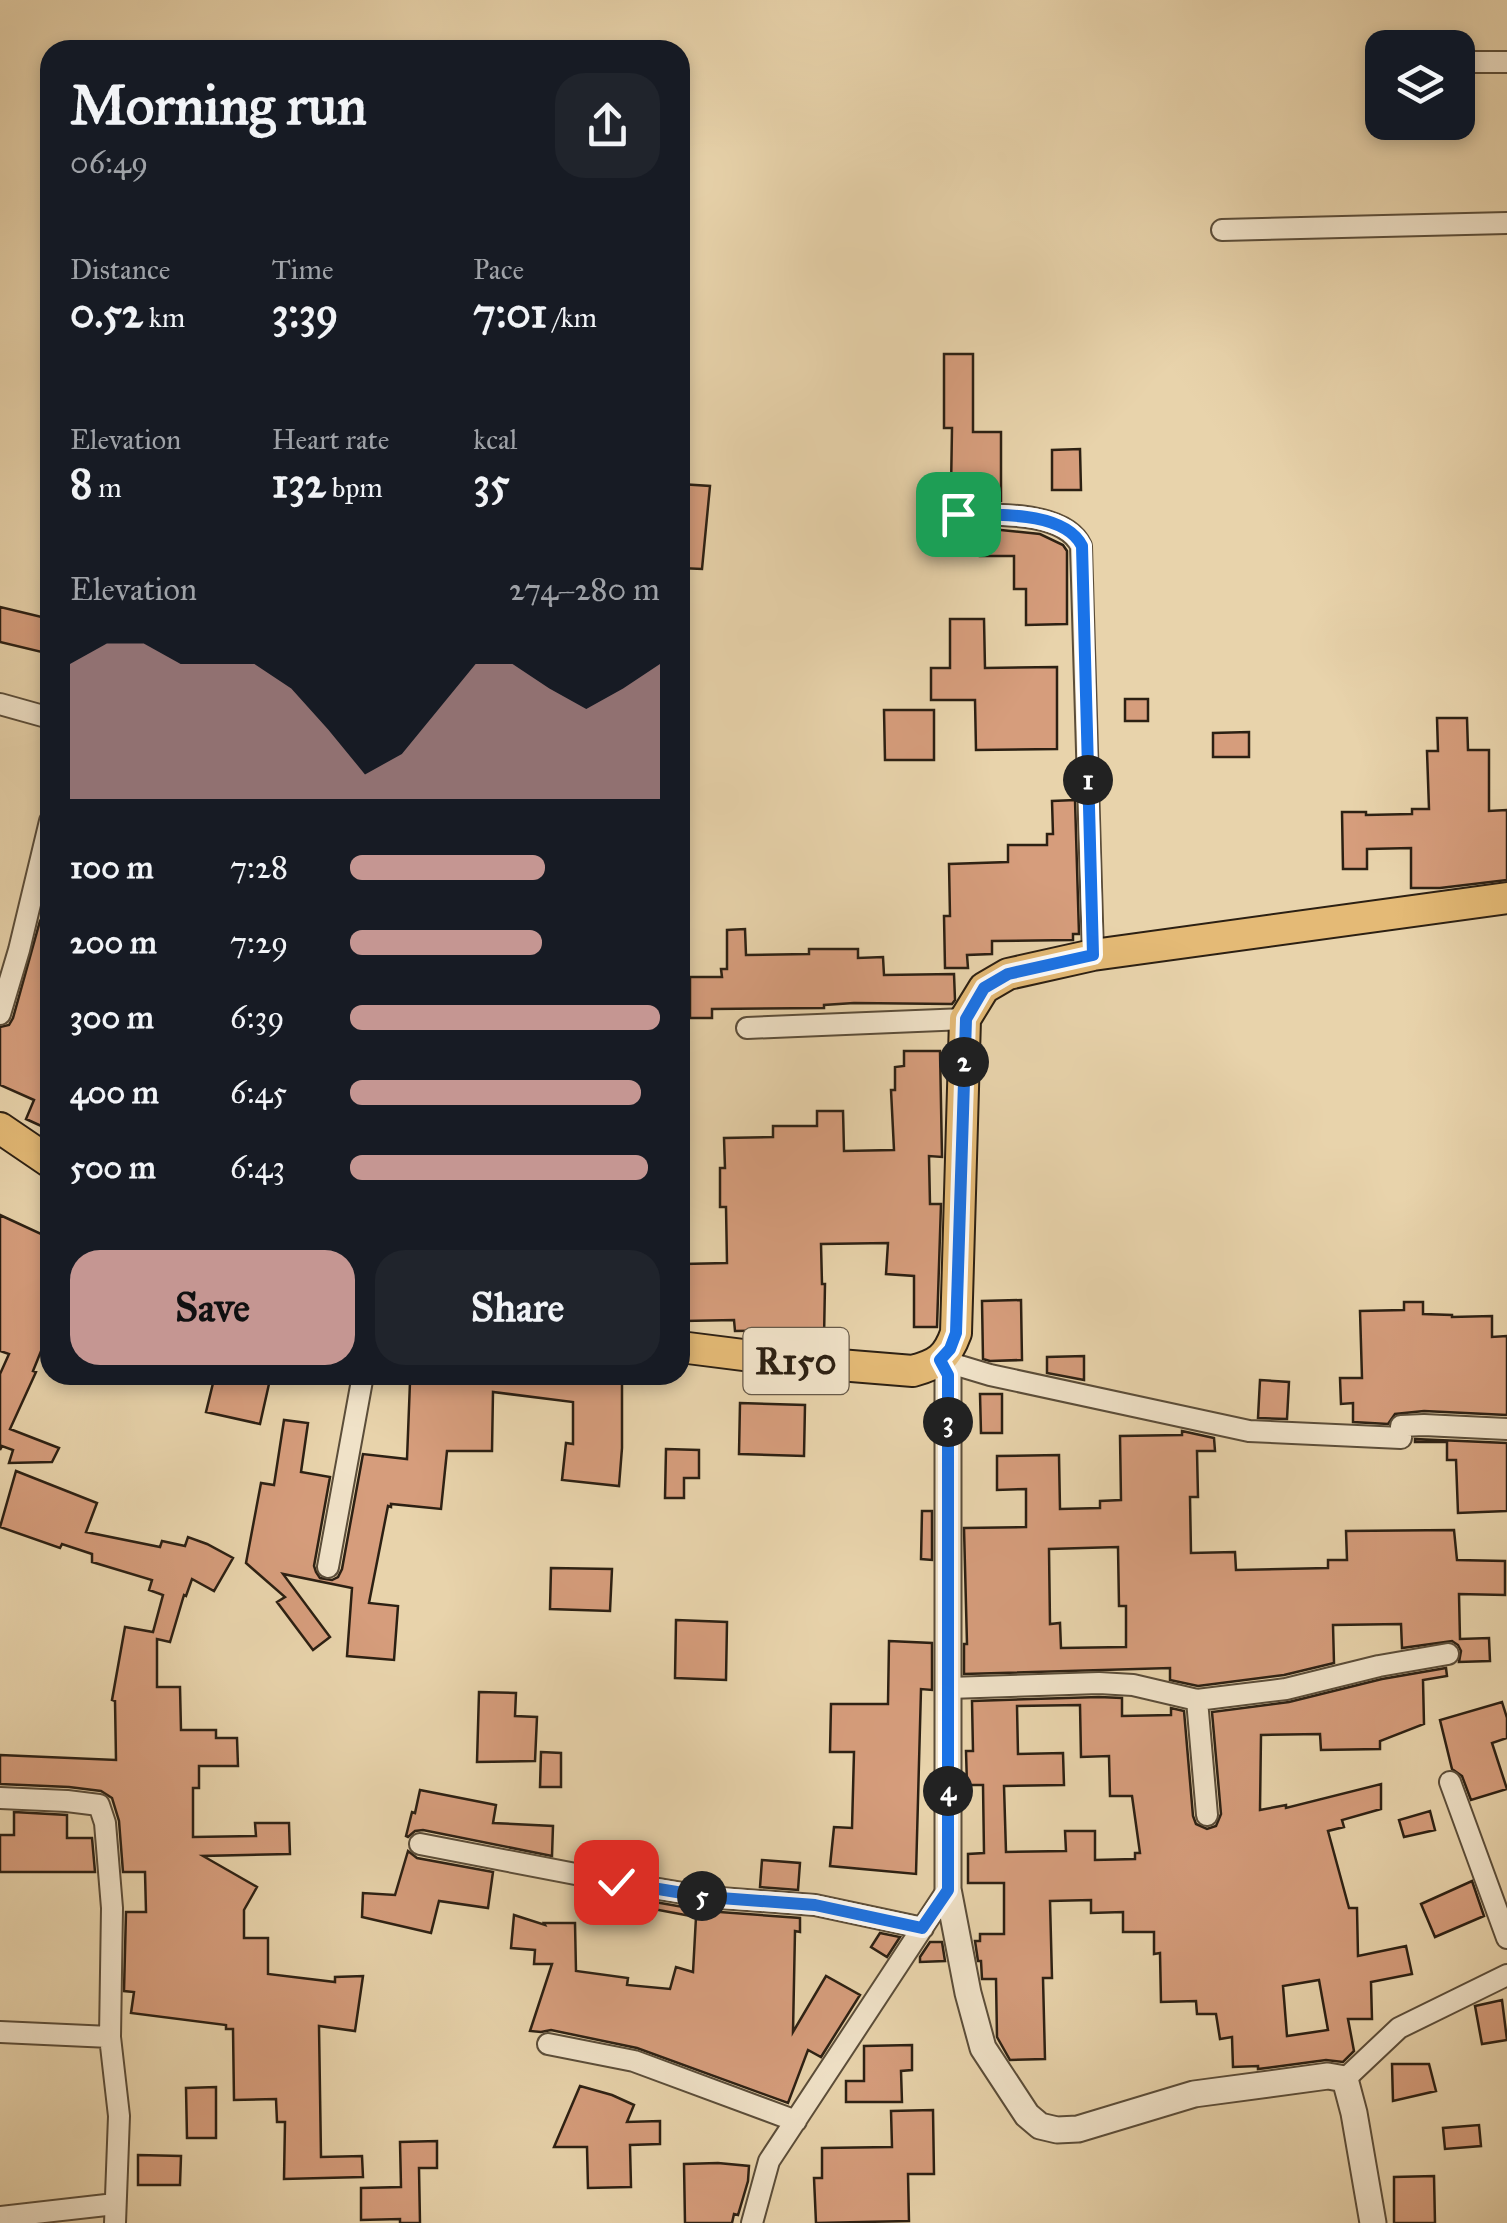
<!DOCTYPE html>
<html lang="en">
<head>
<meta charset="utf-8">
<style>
  body { margin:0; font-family:"IM FELL Great Primer",serif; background:#20242c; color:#f1f3f6; height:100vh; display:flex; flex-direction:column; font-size:38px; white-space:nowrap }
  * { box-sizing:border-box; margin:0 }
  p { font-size:32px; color:#9ea1a6 }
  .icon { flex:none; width:55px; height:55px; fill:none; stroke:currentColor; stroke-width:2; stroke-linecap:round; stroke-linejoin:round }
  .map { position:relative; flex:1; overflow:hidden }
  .details { position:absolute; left:40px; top:40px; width:650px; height:1345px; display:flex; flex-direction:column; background:#171b24; border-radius:30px; box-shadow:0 5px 15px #0003 }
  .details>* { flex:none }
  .controls { position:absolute; left:1365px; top:30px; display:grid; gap:20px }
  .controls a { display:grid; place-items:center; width:110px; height:110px; border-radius:20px; background:#171b24; box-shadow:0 5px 15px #0003; font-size:50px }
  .pin { position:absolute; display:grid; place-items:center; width:85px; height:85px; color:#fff; margin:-42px; border-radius:20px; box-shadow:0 5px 15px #0006 }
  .km { position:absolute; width:50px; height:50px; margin:-25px; border-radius:50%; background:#222; color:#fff; font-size:28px; line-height:50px; text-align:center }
  .round { display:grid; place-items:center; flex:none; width:105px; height:105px; border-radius:30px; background:#20242c }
  .headline { display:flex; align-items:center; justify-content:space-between; height:170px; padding:0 30px }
  h1 { font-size:55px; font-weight:700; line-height:75px }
  .stats { display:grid; grid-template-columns:repeat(3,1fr); gap:15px; height:170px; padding:10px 30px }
  .stats div { display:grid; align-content:center }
  .stats b { font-size:42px; font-weight:700 }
  .stats small { font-size:28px; font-weight:400 }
  .stats p { font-size:28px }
  .chart { height:280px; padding:20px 30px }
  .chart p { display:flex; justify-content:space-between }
  .chart svg { width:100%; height:180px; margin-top:10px; fill:#c59692; opacity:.7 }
  .action { display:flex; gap:20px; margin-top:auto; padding:20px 30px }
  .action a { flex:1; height:115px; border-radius:30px; background:#c59692; color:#111; font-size:40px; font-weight:700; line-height:115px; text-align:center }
  .action a+a { background:#20242c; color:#f1f3f6 }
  ul { padding:0 30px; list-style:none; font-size:32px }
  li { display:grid; grid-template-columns:160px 120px 1fr; align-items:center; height:75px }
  li i { height:25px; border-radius:12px; background:#c59692 }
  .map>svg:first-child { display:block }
  .building { fill:#d69d7c; stroke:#2c2013; stroke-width:2.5; fill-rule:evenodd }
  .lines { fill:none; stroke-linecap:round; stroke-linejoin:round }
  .minor-casing { stroke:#5b4d39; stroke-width:24 }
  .tertiary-casing { stroke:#5b4d39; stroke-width:29 }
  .primary-casing { stroke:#2c2013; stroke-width:34 }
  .minor { stroke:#f0e2c8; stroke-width:20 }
  .tertiary { stroke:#f0e2c8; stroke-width:25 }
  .primary { stroke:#e4ba76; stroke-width:30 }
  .route-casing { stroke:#fff; stroke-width:20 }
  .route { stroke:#1a73e8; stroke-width:12 }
  .labels { text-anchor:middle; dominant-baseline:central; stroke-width:9; stroke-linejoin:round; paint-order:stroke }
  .shield { fill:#f0e2c8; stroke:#675a49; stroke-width:2.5 }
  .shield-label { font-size:38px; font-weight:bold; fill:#2c2013 }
</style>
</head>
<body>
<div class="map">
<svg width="1507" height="2223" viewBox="0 0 1507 2223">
  <rect width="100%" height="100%" fill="#e8d3ab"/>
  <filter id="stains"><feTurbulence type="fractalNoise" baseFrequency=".002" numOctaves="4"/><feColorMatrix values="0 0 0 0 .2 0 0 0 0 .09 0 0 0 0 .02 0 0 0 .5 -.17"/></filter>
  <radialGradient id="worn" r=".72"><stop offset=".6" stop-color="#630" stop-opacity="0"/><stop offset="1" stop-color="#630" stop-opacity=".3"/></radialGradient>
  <path class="building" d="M944 354H973V432H1001V501H981V491L977 490H951L952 428H944Z
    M1080 449 1081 490H1052V450Z
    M680 484 710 486 702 569 680 568Z
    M981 528 1040 534 1063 545 1067 551V624L1026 625V589H1014V556H980Z
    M0 607 50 619V654L0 642Z
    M950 619H984L985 668 1057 667V749L976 750 975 700H931V668H950Z
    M1125 699H1148V721H1125Z
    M884 710H934V760H885Z
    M1437 718H1467L1468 750H1489V811L1507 810V880L1440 888H1411V848L1367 849V869H1343L1342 812H1366V815L1412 814V809H1429L1427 751H1438Z
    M1249 732V757H1213V733Z
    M1075 800 1079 934H1073V940L992 941V954L967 955 968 968H945L944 916H950L949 864 1008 862V845H1047V834H1053L1052 801Z
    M50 904V1130L26 1119 34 1100 0 1085V1027L9 1025 13 1018 40 921Z
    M745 929 746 955 809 954V949H858V958L883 957 884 975 954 974 955 1000 952 1004 854 1003 824 1005V1008L712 1009V1018H690V977H722L721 969H727V930Z
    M904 1051H940L942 1157 929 1156 930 1204H941L937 1327H914V1276L886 1274 888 1243 821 1244 822 1284H825L824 1338 791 1337V1330L735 1331 734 1320 684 1321 683 1264 727 1263 726 1207H720V1168H725L724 1138 773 1137V1126H817V1111H843L844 1151 894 1150 891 1090H895V1067L904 1066Z
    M0 1215 50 1238V1329L33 1371 36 1372 10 1429 59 1448 52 1462 9 1463 13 1450 2 1446 0 1450V1374L9 1354 0 1351Z
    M1021 1300 1022 1360 990 1361 983 1359 982 1301Z
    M1404 1302H1423V1314L1452 1315V1317L1492 1316V1337L1507 1336V1415L1424 1411 1395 1414 1388 1424 1353 1422V1403L1341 1404 1340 1378H1362L1360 1311 1404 1310Z
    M1084 1356V1380L1047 1373V1357Z
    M215 1375H271L260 1424 206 1412Z
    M452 1375H541L577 1379V1375H622V1448L619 1486 562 1480 566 1443 573 1444V1402L493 1392 492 1451H447L441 1509 391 1504V1507L388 1506 369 1603 398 1606 394 1660 347 1656 352 1588 283 1574 330 1637 313 1650 277 1602 285 1597 246 1563 261 1483 274 1485 284 1420 308 1423 301 1472 330 1477 314 1566 316 1572 320 1578 332 1580 338 1577 342 1569 363 1454 407 1459 410 1382 452 1383Z
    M1260 1380 1289 1382 1287 1419 1258 1418Z
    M980 1394H1002V1433H981Z
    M740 1403 805 1405 804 1456 739 1454Z
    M1182 1431 1214 1438 1215 1451H1197L1198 1497H1190L1191 1553 1235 1552 1236 1570 1328 1568V1560H1347L1346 1531 1454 1530 1457 1560 1505 1561V1595L1459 1594 1460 1639 1489 1638 1490 1661 1459 1662 1461 1651 1458 1645 1452 1641 1402 1648 1401 1624 1333 1625 1334 1663 1284 1675 1198 1686 1170 1680V1668L964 1674V1644H967L964 1528 1026 1527V1489L997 1490V1456L1059 1455 1060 1509 1100 1508V1501L1121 1500 1120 1436 1182 1435ZM1118 1547 1119 1606H1126V1647L1061 1648 1060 1623 1050 1624 1049 1549Z
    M1415 1439 1507 1443V1511L1458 1513 1456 1460H1447V1442H1415Z
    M666 1449 699 1450V1478H684V1498H665Z
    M16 1471 97 1503 86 1532 160 1547 162 1541 185 1546 188 1537 207 1544 233 1558 214 1591 192 1579 186 1596 184 1595 170 1642 157 1639V1687H180L181 1730H216V1738H237L238 1766H199V1788H193V1837L256 1836 255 1823H289L290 1854 203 1856 257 1887 244 1910V1938H268V1974L335 1982V1977L363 1976 355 2031 319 2026 321 2157 362 2156 363 2177 284 2179 285 2122H277L276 2099 234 2100 233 2029H226V2025L131 2013 134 1992 124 1991 126 1912H146L145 1872H123L119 1821 112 1798 101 1791 69 1787 0 1784V1755L116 1760 115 1701 112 1700 125 1627 153 1632 163 1595 149 1590 152 1580 92 1562V1554L62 1544 60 1548 0 1527Z
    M922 1511H932V1560L921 1559Z
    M551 1568 612 1569 610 1611 550 1609Z
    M676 1620 727 1622 726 1680 675 1678Z
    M889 1641 932 1643V1690L921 1689 916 1874 830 1866 834 1827 852 1828 854 1752H830L831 1704H888Z
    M1446 1668 1447 1676 1423 1680 1424 1724 1380 1741V1749L1321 1750 1320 1734 1261 1735 1260 1810 1286 1805V1808L1381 1784V1809L1342 1820 1344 1827 1328 1831 1349 1908H1357L1358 1956 1406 1946 1412 1974 1371 1982 1372 2019H1348L1354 2051 1343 2062 1326 2060 1258 2069V2066L1233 2067 1232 2037 1220 2039 1216 2014H1197L1196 2001 1161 2002 1160 1953 1154 1954V1932H1123V1912L1091 1913V1900L1050 1901 1052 1978H1043L1045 2059 1010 2060 997 2037 996 1979H982L981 1961H978L975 1941H980V1934H1004V1883H968V1854L984 1853 983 1785H967L966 1751H973L972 1701 1099 1697 1122 1698V1716L1171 1715V1708L1184 1711 1193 1816 1196 1824 1207 1829 1216 1826 1221 1814 1212 1712 1289 1702 1382 1679ZM1080 1705 1081 1757 1109 1756 1110 1796H1132L1140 1853H1135V1859L1095 1860V1831H1065L1066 1851 1006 1852 1004 1786 1064 1785 1063 1753 1018 1754 1017 1706ZM1319 1980 1328 2030 1287 2036 1283 1986Z
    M479 1692 516 1693 515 1716 537 1717 535 1761 477 1762Z
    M1502 1702 1507 1718V1738L1492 1743 1507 1789 1471 1800 1462 1776 1452 1769 1440 1720Z
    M541 1752 561 1753V1787H540Z
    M420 1790 496 1805 493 1823 553 1826 552 1856 423 1830 415 1831 408 1837 406 1836 412 1812 415 1813Z
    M1430 1811 1435 1830 1404 1837 1399 1820Z
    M14 1812 67 1815V1838H92L95 1872H0V1835H14Z
    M408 1851 417 1858 493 1872 488 1908 439 1901 431 1933 362 1917 363 1893 395 1895Z
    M762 1860 800 1863 798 1890 760 1887Z
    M1472 1881 1484 1916 1435 1937 1421 1904Z
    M649 1901 706 1911 800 1918V1932L795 1931 793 2032 826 1976 860 1995 821 2057 808 2050 788 2103 637 2048 551 2030 541 2032 530 2031 552 1964H534L535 1950 511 1948 514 1915 545 1925 544 1923H575L576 1971 628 1978 627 1985 670 1989 676 1967 693 1972 696 1917 648 1908Z
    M880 1933 900 1937 887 1957 871 1947Z
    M930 1942H942L945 1961 920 1962V1957Z
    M1502 2000 1507 2040 1482 2044 1475 2006Z
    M912 2045V2070L901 2071 902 2102H846V2081H864V2046Z
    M1392 2064H1429L1436 2091 1393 2101Z
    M580 2086 612 2095 634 2105 627 2122 660 2121V2144L630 2145 631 2187 588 2188 587 2147H554Z
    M216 2087V2138H187L186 2088Z
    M933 2110 934 2174H908L909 2221 816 2223 814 2178H822V2148L892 2147 891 2111Z
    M1479 2125 1481 2146 1445 2149 1443 2128Z
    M437 2141V2168H419L420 2223H400V2219L361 2220V2188L401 2187 400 2142Z
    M138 2155 181 2156 180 2185H138Z
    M718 2163 749 2166 748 2181 738 2215 734 2214 732 2223H685L684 2164Z
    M1434 2176 1435 2223H1394V2177Z"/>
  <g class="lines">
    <defs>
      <path id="minor" d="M1458 62H1507
        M1222 230 1507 223
        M958 514C992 515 1064 510 1081 546L1093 955
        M0 704 50 718
        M0 1014 19 950 50 821
        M747 1028 965 1019
        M940 1360 990 1375 1249 1431 1401 1438V1426L1424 1425 1507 1429
        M328 1567 363 1375
        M949 1688 1099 1683 1133 1685 1197 1700 1286 1689 1379 1666 1448 1654
        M1197 1700 1207 1815
        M1450 1782 1507 1938
        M0 1798 67 1801 99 1805 105 1823 112 1908 110 2037 119 2116 115 2223
        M420 1844 617 1882 707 1897 815 1905 923 1928
        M0 2032 110 2037
        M548 2044 634 2061 796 2121
        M1345 2079 1399 2028 1507 1975
        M0 2217 115 2204
        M752 2223 769 2161 948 1889"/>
      <path id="tertiary" d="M940 1360 948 1375V1889L968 1993 983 2048 1027 2115 1040 2126 1057 2130 1078 2129 1194 2094 1328 2076 1345 2079 1354 2113 1373 2223"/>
      <path id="primary" d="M0 1128 50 1162
        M680 1347 790 1361 913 1371C938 1364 947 1358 956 1333L965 1019 984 988 1008 974 1093 955 1507 898"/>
    </defs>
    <use href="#minor" class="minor-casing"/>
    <use href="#tertiary" class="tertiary-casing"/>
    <use href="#primary" class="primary-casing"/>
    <use href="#minor" class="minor"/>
    <use href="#tertiary" class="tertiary"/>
    <use href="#primary" class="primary"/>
  </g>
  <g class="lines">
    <defs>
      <path id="route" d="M616 1882 707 1897 815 1905 922 1928 948 1890V1375L940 1360 950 1349 956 1333 966 1019 984 988 1008 974 1093 955 1082 546C1064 510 992 515 958 514"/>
    </defs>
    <use href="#route" class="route-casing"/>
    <use href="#route" class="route"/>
  </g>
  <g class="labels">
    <rect class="shield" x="743.5" y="1328" width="105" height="66" rx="8"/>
    <g class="shield-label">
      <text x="796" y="1361">R150</text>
    </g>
  </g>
  <rect width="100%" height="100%" filter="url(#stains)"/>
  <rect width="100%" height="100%" fill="url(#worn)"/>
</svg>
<div class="controls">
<a><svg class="icon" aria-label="layers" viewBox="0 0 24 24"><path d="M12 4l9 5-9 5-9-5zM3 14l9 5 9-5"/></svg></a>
</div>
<div class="pin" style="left:958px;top:514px;background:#1e9e55"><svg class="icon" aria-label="arrive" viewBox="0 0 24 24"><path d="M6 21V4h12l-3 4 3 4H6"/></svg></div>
<div class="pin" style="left:616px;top:1882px;background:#d93025"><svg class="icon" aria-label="check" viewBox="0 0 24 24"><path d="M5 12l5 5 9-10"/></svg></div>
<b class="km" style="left:1088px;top:780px">1</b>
<b class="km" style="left:964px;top:1062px">2</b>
<b class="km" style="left:948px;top:1422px">3</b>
<b class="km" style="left:948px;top:1791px">4</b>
<b class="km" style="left:702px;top:1896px">5</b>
<section class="details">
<div class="headline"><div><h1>Morning run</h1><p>06:49</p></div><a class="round"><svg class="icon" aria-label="share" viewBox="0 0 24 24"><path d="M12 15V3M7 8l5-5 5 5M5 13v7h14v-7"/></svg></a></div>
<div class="stats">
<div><p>Distance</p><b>0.52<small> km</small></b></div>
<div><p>Time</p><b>3:39</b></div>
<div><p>Pace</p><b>7:01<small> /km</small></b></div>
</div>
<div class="stats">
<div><p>Elevation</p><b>8<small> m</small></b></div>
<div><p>Heart rate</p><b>132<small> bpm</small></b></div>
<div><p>kcal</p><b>35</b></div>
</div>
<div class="chart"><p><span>Elevation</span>274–280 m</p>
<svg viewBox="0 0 160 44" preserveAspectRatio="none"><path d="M0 44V11L10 6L20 6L30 11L40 11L50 11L60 17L70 27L80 38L90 33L100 22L110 11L120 11L130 17L140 22L150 17L160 11V44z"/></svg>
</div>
<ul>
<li><b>100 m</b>7:28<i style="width:63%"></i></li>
<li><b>200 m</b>7:29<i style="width:62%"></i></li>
<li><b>300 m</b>6:39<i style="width:100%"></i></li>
<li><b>400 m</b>6:45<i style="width:94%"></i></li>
<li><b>500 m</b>6:43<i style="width:96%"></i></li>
</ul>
<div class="action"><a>Save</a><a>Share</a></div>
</section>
</div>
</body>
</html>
